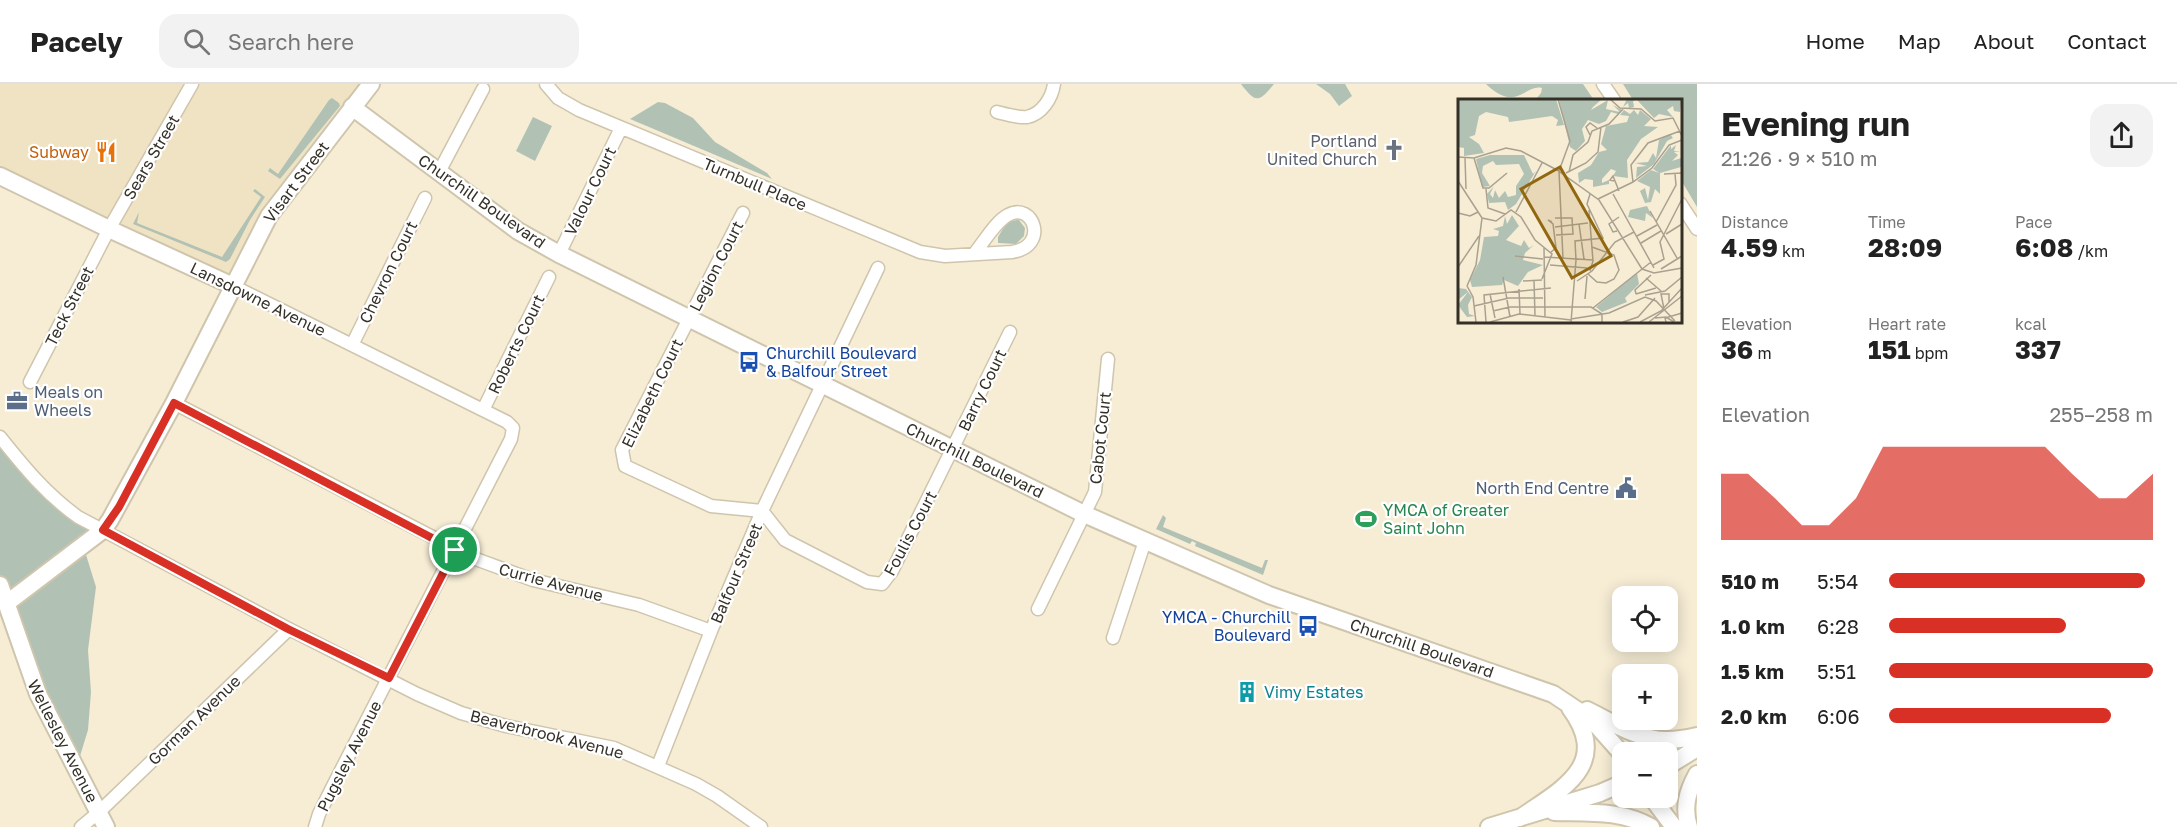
<!DOCTYPE html>
<html lang="en">
<head>
<meta charset="utf-8">
<style>
  body { margin:0; font-family:"Golos Text",sans-serif; background:#f2f2f2; color:#222; height:100vh; display:flex; flex-direction:column; font-size:22px; white-space:nowrap }
  * { box-sizing:border-box; margin:0 }
  p { font-size:20px; color:#767676 }
  .icon { flex:none; width:33px; height:33px; fill:none; stroke:currentColor; stroke-width:2; stroke-linecap:round; stroke-linejoin:round }
  .map { position:relative; flex:1; overflow:hidden }
  .drawer { display:flex; flex-direction:column; background:#fff; width:480px }
  .drawer>* { flex:none }
  .buttons { position:absolute; left:1612px; top:502px; display:grid; gap:12px }
  .buttons a { display:grid; place-items:center; width:66px; height:66px; border-radius:12px; background:#fff; box-shadow:0 3px 15px #0003; font-size:30px }
  .pin { position:absolute; display:grid; place-items:center; width:51px; height:51px; color:#fff; margin:-26px; border:3px solid #fff; border-radius:50%; box-shadow:0 2px 6px #0007 }
  .round { display:grid; place-items:center; flex:none; width:63px; height:63px; border-radius:18px; background:#f2f2f2 }
  .summary { display:flex; align-items:center; justify-content:space-between; height:102px; padding:0 24px }
  h1 { font-size:33px; font-weight:700; line-height:45px }
  .figures { display:grid; grid-template-columns:repeat(3,1fr); gap:9px; height:102px; padding:6px 24px }
  .figures div { display:grid; align-content:center }
  .figures b { font-size:26px; font-weight:700 }
  .figures small { font-size:16px; font-weight:400 }
  .figures p { font-size:16px }
  .chart { height:168px; padding:12px 24px }
  .chart p { display:flex; justify-content:space-between }
  .chart svg { width:100%; height:108px; margin-top:6px; fill:#d93025; opacity:.7 }
  ul { padding:0 24px; list-style:none; font-size:20px }
  li { display:grid; grid-template-columns:96px 72px 1fr; align-items:center; height:45px }
  li i { height:15px; border-radius:8px; background:#d93025 }
  header { display:flex; align-items:center; gap:36px; box-sizing:border-box; height:84px; padding:0 30px; background:#fff; border-bottom:2px solid #e0e0e0 }
  header strong { font-size:28px }
  nav { display:flex; gap:33px; margin-inline-start:auto; font-size:21px }
  .search { width:420px; height:54px; background:#f2f2f2; display:flex; align-items:center; gap:15px; box-sizing:border-box; padding:0 21px; border-radius:18px; color:#767676; font-size:22px }
  main { display:flex; flex:1; min-height:0 }
  .map>svg:first-child { display:block }
  .built { fill:#f0e3c4 }
  .green { fill:#b1c2b5 }
  .lines { fill:none; stroke-linecap:round; stroke-linejoin:round }
  .street-casing { stroke:#cfc5ad; stroke-width:15 }
  .secondary-casing { stroke:#cfc5ad; stroke-width:20 }
  .street { stroke:#fff; stroke-width:12 }
  .secondary { stroke:#fff; stroke-width:16 }
  .route-casing { stroke:#fff; stroke-width:12 }
  .route { stroke:#d93025; stroke-width:8 }
  .labels { text-anchor:middle; dominant-baseline:central; stroke-width:4.5; stroke-linejoin:round; paint-order:stroke }
  .worship-label { font-size:16px; fill:#5b616d; stroke:#fff; text-anchor:end }
  .food-label { font-size:16px; fill:#c56008; stroke:#fff; text-anchor:end }
  .street-label { font-size:16px; fill:#343027; stroke:#fff }
  .transit-label { font-size:16px; fill:#164399; stroke:#fff; text-anchor:start }
  .service-label { font-size:16px; fill:#4e5e75; stroke:#fff; text-anchor:start }
  .leisure-label { font-size:16px; fill:#27864d; stroke:#fff; text-anchor:start }
  .culture-label { font-size:16px; fill:#0d838f; stroke:#fff; text-anchor:start }
  .inset-road { fill:none; stroke:#a9a18f; stroke-width:1.5 }
  .view { fill:#916810; fill-opacity:0.15; stroke:#916810; stroke-width:3 }
  .inset-edge { fill:none; stroke:#343027; stroke-width:3 }
</style>
</head>
<body>
<header>
<strong>Pacely</strong>
<div class="search"><svg class="icon" aria-label="search" viewBox="0 0 24 24"><circle cx="10" cy="10" r="6"/><path d="M15 15l6 6"/></svg>Search here</div>
<nav><a>Home</a><a>Map</a><a>About</a><a>Contact</a></nav>
</header>
<main>
<div class="map">
<svg width="1697" height="743" viewBox="0 0 1697 743">
  <rect width="100%" height="100%" fill="#f7edd5"/>
  <path class="built" d="M0 0H371L283 112 233 202 0 92Z"/>
  <path class="green" d="M1241 0H1274C1259 18 1256 20 1241 0Z
    M1316 0H1345L1352 12 1339 22 1330 10Z
    M1486 0H1583L1594 16H1526L1537 14 1541 9 1542 4C1525 0 1516 29 1486 0Z
    M1623 0H1697V123L1681 96 1680 16H1633Z
    M332 14 339 19 340 22 280 95 268 87 270 84 278 90 329 16Z
    M658 18 665 19 693 34 715 58 767 89 772 95 630 35Z
    M533 33 552 42 535 77 516 67Z
    M255 105 265 113 250 136 230 175 226 178 133 140 139 128 137 139 222 173 261 113 253 107Z
    M1019 136 1025 144 1024 152 1016 160 998 159V153C1003 145 1007 135 1019 136Z
    M0 353 34 396 103 446 83 461 96 503 88 566 91 608 88 646 76 685 0 501Z
    M1163 431 1166 434 1163 443 1262 484 1265 476H1268L1263 491 1195 462 1196 459 1192 457 1190 460 1156 445Z"/>
  <g class="lines">
    <defs>
      <path id="street" d="M546 0 558 14 579 26 920 168 945 172 1012 168C1050 162 1033 117 1008 131 995 138 984 158 974 170
        M1603 0 1614 16
        M997 28C1005 30 1018 34 1027 33 1042 30 1052 14 1054 0
        M439 88 483 5
        M1680 119 1697 145
        M743 129 622 366 625 382 711 422 762 427 785 456 867 498 882 500 892 487 1010 248
        M559 170 621 44
        M233 202 507 338 513 344 511 355 334 700 319 730 315 743
        M352 261 425 114
        M30 298 109 145 192 0
        M174 319 473 474 533 496 639 521 711 547
        M483 326 549 193
        M0 353C24 383 46 410 78 433L289 545 417 610 461 629 506 642 614 664 696 700 717 712 761 743
        M1038 525 1095 408 1108 275
        M1113 554 1145 457
        M658 682 711 547 762 427 878 184
        M81 743 99 728 289 545"/>
      <path id="secondary" d="M352 23 518 147 559 170 1084 430 1269 511 1553 610 1592 636 1623 671
        M0 92 109 145 233 202
        M0 501 38 610 106 743
        M7 519 103 446 110 436 174 319 269 132 371 0
        M1587 626C1611 638 1641 657 1668 656 1678 656 1688 654 1697 652
        M1668 682 1697 664
        M1652 714 1674 743
        M1554 728C1587 729 1622 726 1651 743
        M1520 734C1562 705 1612 681 1570 624
        M1489 743 1600 709 1623 699
        M1689 743C1683 724 1687 708 1697 690"/>
    </defs>
    <use href="#street" class="street-casing"/>
    <use href="#secondary" class="secondary-casing"/>
    <use href="#street" class="street"/>
    <use href="#secondary" class="secondary"/>
  </g>
  <g class="lines">
    <defs>
      <path id="route" d="M174 319 455 466 389 594 288 545 103 446 119 423Z"/>
    </defs>
    <use href="#route" class="route-casing"/>
    <use href="#route" class="route"/>
  </g>
  <defs>
    <symbol id="church-bare" viewBox="-9 -9 18 18"><path d="M-1.2-6h2.4v3.5h3.3v2.4h-3.3V6h-2.4V-.1h-3.3v-2.4h3.3Z" fill="#6b7280" stroke="#fff" stroke-width="2.5" paint-order="stroke"/></symbol>
    <symbol id="restaurant-bare" viewBox="-9 -9 18 18"><path d="M-5-6h1v4h1v-4h1v4h1v-4h1v5L-1.5 .5V6h-2V.5L-5-1ZM5-6V6H3V1.5H1.5Q1.5-4 5-6Z" fill="#e8710a" stroke="#fff" stroke-width="2.5" paint-order="stroke"/></symbol>
    <symbol id="bus-bare" viewBox="-9 -9 18 18"><path d="M-5-6H5V4H4V6H2V4H-2V6H-4V4H-5ZM-3.5-4V0h7V-4ZM-3.5 1.2v1.5H-2V1.2ZM2 1.2v1.5H3.5V1.2Z" fill="#1a4fb4" stroke="#fff" stroke-width="2.5" paint-order="stroke"/></symbol>
    <symbol id="office-bare" viewBox="-9 -9 18 18"><path d="M-6-3h4V-5.5h4V-3h4V5H-6ZM-1-4.5V-3h2v-1.5ZM-6 0V1H6V0Z" fill="#5c6f8a" stroke="#fff" stroke-width="2.5" paint-order="stroke"/></symbol>
    <symbol id="civic-bare" viewBox="-9 -9 18 18"><path d="M-.6-6.5H3V-4.5H.6V-3L4-1V1h2V6H-6V1h2V-1L-.6-3ZM-1.2 2.5V6h2.4V2.5Z" fill="#5c6f8a" stroke="#fff" stroke-width="2.5" paint-order="stroke"/></symbol>
    <symbol id="stadium-bare" viewBox="-9 -9 18 18"><path d="M0-5a6.5 5 0 1 0 0 10a6.5 5 0 1 0 0-10ZM-3.5-1.8h7v3.6h-7Z" fill="#2e9e5b" stroke="#fff" stroke-width="2.5" paint-order="stroke"/></symbol>
    <symbol id="building-bare" viewBox="-9 -9 18 18"><path d="M-4-6H4V6H1V3H-1V6H-4ZM-2.5-4.3h1.7v1.8h-1.7ZM.8-4.3h1.7v1.8H.8ZM-2.5-1h1.7V.8h-1.7ZM.8-1h1.7V.8H.8Z" fill="#0f9aa8" stroke="#fff" stroke-width="2.5" paint-order="stroke"/></symbol>
  </defs>
  <g fill-rule="evenodd">
    <use href="#church-bare" x="1379" y="51" width="30" height="30"/>
    <use href="#restaurant-bare" x="91" y="53" width="30" height="30"/>
    <use href="#bus-bare" x="734" y="263" width="30" height="30"/>
    <use href="#office-bare" x="2" y="302" width="30" height="30"/>
    <use href="#civic-bare" x="1611" y="389" width="30" height="30"/>
    <use href="#stadium-bare" x="1351" y="420" width="30" height="30"/>
    <use href="#bus-bare" x="1293" y="527" width="30" height="30"/>
    <use href="#building-bare" x="1232" y="593" width="30" height="30"/>
  </g>
  <g class="labels">
    <g class="worship-label">
      <text x="1377" y="57">Portland<tspan x="1377" dy="18">United Church</tspan></text>
    </g>
    <g class="food-label">
      <text x="89" y="68">Subway</text>
    </g>
    <g class="street-label">
      <text transform="translate(151 73) rotate(-60)">Sears Street</text>
      <text transform="translate(296 98) rotate(-53)">Visart Street</text>
      <text transform="translate(755 100) rotate(23)">Turnbull Place</text>
      <text transform="translate(590 107) rotate(-64)">Valour Court</text>
      <text transform="translate(482 117) rotate(35)">Churchill Boulevard</text>
      <text transform="translate(716 182) rotate(-63)">Legion Court</text>
      <text transform="translate(388 188) rotate(-64)">Chevron Court</text>
      <text transform="translate(258 215) rotate(26)">Lansdowne Avenue</text>
      <text transform="translate(69 222) rotate(-63)">Teck Street</text>
      <text transform="translate(516 260) rotate(-64)">Roberts Court</text>
      <text transform="translate(982 306) rotate(-64)">Barry Court</text>
      <text transform="translate(652 309) rotate(-64)">Elizabeth Court</text>
      <text transform="translate(1100 354) rotate(-84)">Cabot Court</text>
      <text transform="translate(975 376) rotate(26)">Churchill Boulevard</text>
      <text transform="translate(910 449) rotate(-62)">Foulis Court</text>
      <text transform="translate(736 489) rotate(-67)">Balfour Street</text>
      <text transform="translate(551 498) rotate(15)">Currie Avenue</text>
      <text transform="translate(1422 564) rotate(19)">Churchill Boulevard</text>
      <text transform="translate(194 636) rotate(-44)">Gorman Avenue</text>
      <text transform="translate(547 650) rotate(14)">Beaverbrook Avenue</text>
      <text transform="translate(63 657) rotate(63)">Wellesley Avenue</text>
      <text transform="translate(349 672) rotate(-63)">Pugsley Avenue</text>
    </g>
    <g class="transit-label">
      <text x="766" y="269">Churchill Boulevard<tspan x="766" dy="18">&amp; Balfour Street</tspan></text>
      <text x="1291" y="533" text-anchor="end">YMCA - Churchill<tspan x="1291" dy="18">Boulevard</tspan></text>
    </g>
    <g class="service-label">
      <text x="34" y="308">Meals on<tspan x="34" dy="18">Wheels</tspan></text>
      <text x="1609" y="404" text-anchor="end">North End Centre</text>
    </g>
    <g class="leisure-label">
      <text x="1383" y="426">YMCA of Greater<tspan x="1383" dy="18">Saint John</tspan></text>
    </g>
    <g class="culture-label">
      <text x="1264" y="608">Vimy Estates</text>
    </g>
  </g>
  <g transform="translate(1458 15)">
    <rect width="224" height="224" fill="#f7edd5"/>
    <path d="M0 0H98L106 26 98 27 100 21 94 17 51 23 50 18 28 13 21 17 17 36 11 38 21 45 26 54 6 57V49L0 48ZM101 0H144L135 8 133 11 150 1 148 10 162 13 155 6 164 11 160 15 153 13 148 22 141 25 130 21 124 30 127 42 118 52 112 48ZM169 0H223V5L222 13 216 12 215 7 209 11 215 18 201 15 196 19 179 1 175 2 176 8 171 9 170 4 165 8ZM166 11 172 15 176 11 180 16 182 11 193 20 186 27 200 28 183 40 169 61 170 79 155 77 158 72 153 70 144 80V84L151 81V85L135 88V81L127 80 121 84 120 74 133 66 141 53 149 51 143 45 148 27 169 23 171 17 162 16ZM212 35 215 39 209 42 196 65 178 79 179 68 189 67 177 64 190 63 195 54 198 59 201 41ZM213 46V50L218 46 216 52H223L216 53 220 56 214 62 223 59V68L202 74V95L197 90 193 103 187 104 182 92 187 89 190 101 192 88 179 82 193 71 201 74 195 70ZM32 56H66L75 75 78 72 58 105 50 111 47 103 31 104 29 95 36 87 32 95 35 99 37 91 41 99 47 92 50 98 58 96V87L66 75 61 65 38 66 35 62 25 67 24 74 32 87 24 88 18 60ZM189 107 195 119 188 114 187 122 170 118 172 111ZM54 116 61 127 48 141 63 147 66 141 71 149 76 146 67 154 65 161 85 166 70 173 60 187 46 181 44 186 14 188 12 181 22 161 26 138 40 137 41 132 35 130 45 127 47 117 49 125ZM179 174 181 185 167 199 169 203 144 213 138 208ZM0 189 8 190 14 198 10 206 11 215 17 217 9 218 0 206 10 193 0 201Z" fill="#b1c2b5"/>
    <path class="inset-road" d="M100 0 112 42 101 72M152 0 162 9 183 10 197 22 215 19 224 37M132 36 128 28 132 24 139 29M0 58 16 59 48 49 63 52 99 71 141 101 184 170 196 174 224 169M7 59 8 90M16 59 25 89H31L49 74M101 72 105 160M111 73 115 56 130 43 134 32 151 25 165 10M108 74 128 64 140 53 143 28M206 75 224 74M0 82 24 119 38 122 53 111 63 118 77 141 94 155 84 180M156 82 152 81 155 77 161 92M175 83 173 66 190 44 222 32M28 90 30 109 47 115M155 95 196 169M140 100 175 83 194 69 211 46 224 41M131 111 135 162 132 172M192 112 219 159M58 113 84 64M0 114 12 117 20 113M97 119H114L115 135 98 136M198 123 218 86 217 75M121 125 126 160M97 128 130 124M159 132 155 133 151 125 161 118M208 135 224 125M179 137 199 126M183 144 203 132M86 149 87 218M93 153 98 149 95 125 90 121 94 123M57 157 85 160M86 158 135 161M118 161 117 142 145 139 129 105 132 95M92 166 129 169M195 166 206 160 202 143 224 100M0 168 21 137M203 170 224 157M130 175 139 183 148 184 156 180 161 171 156 156 134 148M45 178 52 218M188 179 203 192M76 181 77 217M65 182 84 181M119 182 134 172 157 143 176 133M9 187 18 166 24 119M9 187 15 198 18 223M61 190 62 215M32 195 37 219M178 195 177 191 193 176M178 195 198 189M187 196 207 192 224 178M127 200 129 177M16 207 51 199H85M135 209 193 163M206 210 203 195H211V203M35 212 52 208H133L144 215V223M197 219 208 218 216 223M113 220 151 214 187 198 198 202 217 222M28 223 26 196 93 189M32 223 61 215 113 221M113 223 118 161M165 223 180 218 197 199M182 223 203 212 224 189M191 223 224 197M208 223 207 219 224 214"/>
    <path class="view" d="M102 68 153 157 114 179 63 90Z"/>
    <rect width="224" height="224" class="inset-edge"/>
  </g>
</svg>
<div class="buttons">
<a><svg class="icon" aria-label="locate" viewBox="0 0 24 24"><circle cx="12" cy="12" r="6"/><path d="M12 2v4M12 18v4M2 12h4M18 12h4"/></svg></a>
<a>+</a>
<a>−</a>
</div>
<div class="pin" style="left:455px;top:466px;background:#1e9e55"><svg class="icon" aria-label="arrive" viewBox="0 0 24 24"><path d="M6 21V4h12l-3 4 3 4H6"/></svg></div>
</div>
<section class="drawer">
<div class="summary"><div><h1>Evening run</h1><p>21:26 · 9 × 510 m</p></div><a class="round"><svg class="icon" aria-label="share" viewBox="0 0 24 24"><path d="M12 15V3M7 8l5-5 5 5M5 13v7h14v-7"/></svg></a></div>
<div class="figures">
<div><p>Distance</p><b>4.59<small> km</small></b></div>
<div><p>Time</p><b>28:09</b></div>
<div><p>Pace</p><b>6:08<small> /km</small></b></div>
</div>
<div class="figures">
<div><p>Elevation</p><b>36<small> m</small></b></div>
<div><p>Heart rate</p><b>151<small> bpm</small></b></div>
<div><p>kcal</p><b>337</b></div>
</div>
<div class="chart"><p><span>Elevation</span>255–258 m</p>
<svg viewBox="0 0 160 44" preserveAspectRatio="none"><path d="M0 44V17L10 17L20 27L30 38L40 38L50 27L60 6L70 6L80 6L90 6L100 6L110 6L120 6L130 17L140 27L150 27L160 17V44z"/></svg>
</div>
<ul>
<li><b>510 m</b>5:54<i style="width:97%"></i></li>
<li><b>1.0 km</b>6:28<i style="width:67%"></i></li>
<li><b>1.5 km</b>5:51<i style="width:100%"></i></li>
<li><b>2.0 km</b>6:06<i style="width:84%"></i></li>
</ul>
</section>
</main>
</body>
</html>
